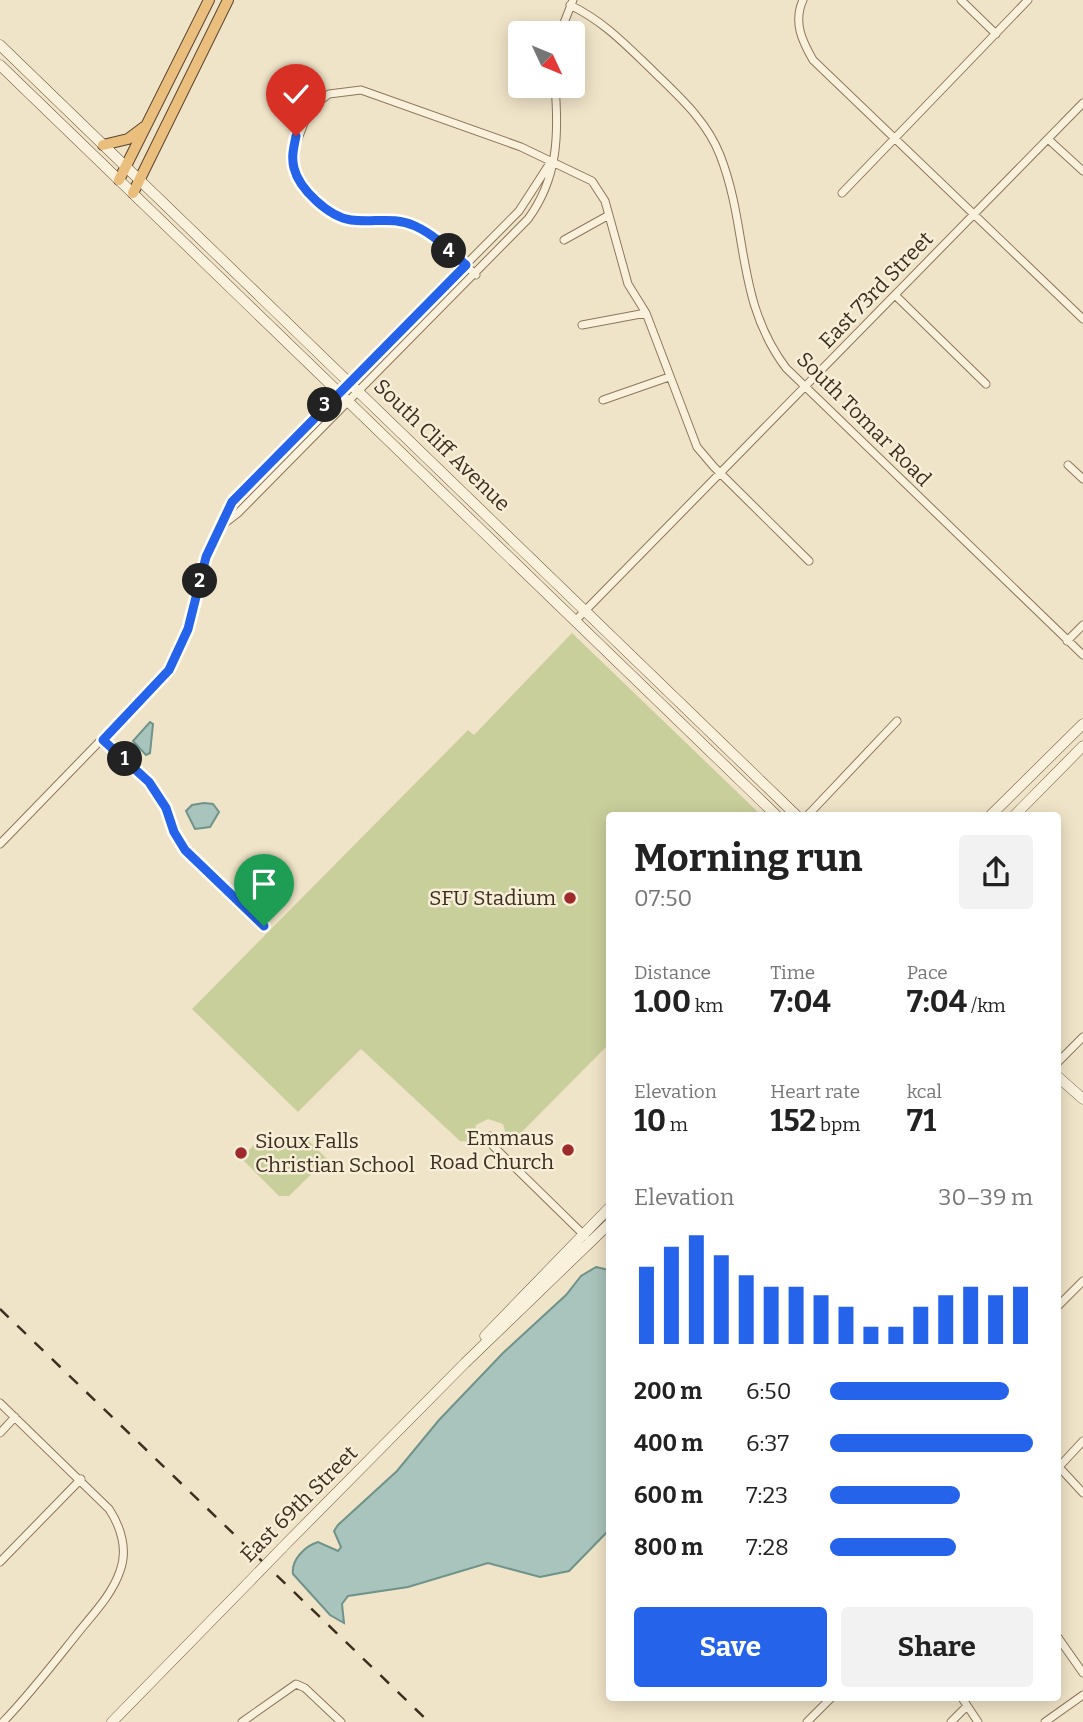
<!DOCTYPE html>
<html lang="en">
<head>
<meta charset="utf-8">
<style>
  body { margin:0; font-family:Bitter,serif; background:#f2f2f2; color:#222; height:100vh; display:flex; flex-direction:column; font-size:26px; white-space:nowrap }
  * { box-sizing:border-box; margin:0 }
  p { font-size:23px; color:#767676 }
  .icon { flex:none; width:38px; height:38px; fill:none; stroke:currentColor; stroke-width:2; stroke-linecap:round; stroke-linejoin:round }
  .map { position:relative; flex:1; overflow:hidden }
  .panel { position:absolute; left:606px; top:812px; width:455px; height:889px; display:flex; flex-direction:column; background:#fff; border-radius:7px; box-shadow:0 4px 18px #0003 }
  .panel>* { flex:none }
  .needle { width:46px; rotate:134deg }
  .buttons { position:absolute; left:508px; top:21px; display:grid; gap:14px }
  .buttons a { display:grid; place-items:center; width:77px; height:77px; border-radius:7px; background:#fff; box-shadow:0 4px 18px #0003; font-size:35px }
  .pin { position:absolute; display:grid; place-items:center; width:60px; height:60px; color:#fff; margin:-72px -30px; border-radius:50% 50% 50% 0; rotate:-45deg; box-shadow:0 0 7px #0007 }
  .pin .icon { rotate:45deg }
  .km { position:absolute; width:35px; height:35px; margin:-18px; border-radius:50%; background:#222; color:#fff; font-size:19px; line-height:35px; text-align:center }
  .round { display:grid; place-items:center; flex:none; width:74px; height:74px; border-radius:7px; background:#f2f2f2 }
  .head { display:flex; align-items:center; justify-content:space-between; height:119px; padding:0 28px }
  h1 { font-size:38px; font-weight:700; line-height:52px }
  .metrics { display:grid; grid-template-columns:repeat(3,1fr); gap:10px; height:119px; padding:7px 28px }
  .metrics div { display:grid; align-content:center }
  .metrics b { font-size:30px; font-weight:700 }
  .metrics small { font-size:19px; font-weight:400 }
  .metrics p { font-size:19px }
  .chart { height:196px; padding:14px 28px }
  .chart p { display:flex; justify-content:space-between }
  .chart svg { width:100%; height:126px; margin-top:7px; stroke:#2563eb; stroke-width:6 }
  .primary-button { display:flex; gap:14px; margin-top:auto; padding:14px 28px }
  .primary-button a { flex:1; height:80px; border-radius:7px; background:#2563eb; color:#fff; font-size:28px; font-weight:700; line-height:80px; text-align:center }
  .primary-button a+a { background:#f2f2f2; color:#222 }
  ul { padding:0 28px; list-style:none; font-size:23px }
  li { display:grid; grid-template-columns:112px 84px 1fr; align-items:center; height:52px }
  li i { height:18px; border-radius:9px; background:#2563eb }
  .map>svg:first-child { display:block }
  .green { fill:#c9cf9b }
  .water { fill:#a9c4bc; stroke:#6f938a; stroke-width:2 }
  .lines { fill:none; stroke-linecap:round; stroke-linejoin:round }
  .minor-casing { stroke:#8d765c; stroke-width:9 }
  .secondary-casing { stroke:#6f573f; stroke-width:11 }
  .trunk-casing { stroke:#5b4430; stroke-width:12 }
  .minor { stroke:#faf1dc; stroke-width:7 }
  .secondary { stroke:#faf1dc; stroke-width:10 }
  .trunk { stroke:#eabe7c; stroke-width:10 }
  .rail { stroke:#3d2e20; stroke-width:2.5; stroke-dasharray:12 12; stroke-linecap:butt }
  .secondary-bridge-casing { stroke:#6f573f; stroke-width:11; stroke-linecap:butt }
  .secondary-bridge { stroke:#faf1dc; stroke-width:10 }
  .route-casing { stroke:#fff; stroke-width:14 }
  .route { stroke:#2563eb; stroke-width:9 }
  .poi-dot { fill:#9e2a2b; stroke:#f7eed8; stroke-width:2.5 }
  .labels { text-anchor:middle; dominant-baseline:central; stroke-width:5; stroke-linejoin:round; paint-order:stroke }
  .street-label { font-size:21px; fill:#3d2e20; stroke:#f7eed8 }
  .poi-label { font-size:21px; fill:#3d2e20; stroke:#f7eed8; text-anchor:end }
</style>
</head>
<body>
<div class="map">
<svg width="1083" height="1722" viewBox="0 0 1083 1722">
  <rect width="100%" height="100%" fill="#f0e4c8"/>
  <path class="green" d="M572 633 761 815 609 816V1044L509 1145 503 1124 488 1119 476 1125 473 1142 460 1141 361 1049 298 1112 192 1009 468 730 474 735Z
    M299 1135 304 1136 327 1159 289 1196H279L241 1158 255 1144 260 1149 268 1142 278 1152Z"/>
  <path class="water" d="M150 722 153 724 150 753 146 755 133 741Z
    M204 803 213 804 219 812 210 827 195 829 186 811 192 805Z
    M596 1267 609 1270V1530L569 1571 540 1577 488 1563 408 1587 348 1596 342 1604 344 1623 330 1615 293 1574C291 1560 305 1546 318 1542L338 1551 341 1547 334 1531 338 1525 397 1471 439 1420 503 1353 566 1295 581 1276Z"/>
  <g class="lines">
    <defs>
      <path id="minor" d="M803 0C793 22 802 41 813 60L1083 319
        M961 0 996 34
        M570 5C603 21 624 43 650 68 676 94 706 119 720 155 749 229 735 300 786 368L1083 655
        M560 33 573 0
        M1048 139 1083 171
        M842 193 1028 0
        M564 240 609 215
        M476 275 435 237 416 226 400 221 351 220 338 216 310 193 294 170 292 155 307 115 317 103 329 94 361 90 521 147 592 181 605 201 628 284 646 313 697 447 714 467 809 561
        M895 295 986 384
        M582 325 646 313
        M603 400 669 377
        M1068 465 1083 479
        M220 527 238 513 528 219C558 178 559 135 555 86
        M576 620 1083 103
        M1067 641 1083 625
        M103 740 149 782 166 808 174 832 185 850 264 926
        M807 816 897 721
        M0 844 169 670 188 630 207 557 226 510 237 495 519 211 552 160
        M1057 1063 1083 1037
        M490 1136 493 1146 585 1236
        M1057 1307 1083 1281
        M0 1403 109 1509C121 1527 128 1550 120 1571 112 1595 92 1615 77 1634 53 1664 30 1694 3 1722
        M0 1433 15 1417
        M1059 1467 1083 1493
        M1057 1469 1083 1441
        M0 1562 81 1479
        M1057 1636 1083 1673
        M962 1698 978 1722
        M242 1722 296 1684 305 1688 341 1722
        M807 1722 831 1698
        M951 1722 967 1706
        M1045 1722 1083 1695"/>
      <path id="secondary" d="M0 45 797 816
        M0 65 777 816
        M990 816 1083 724
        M1014 816 1083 746
        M1057 1076 1083 1099
        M485 1336 609 1208
        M282 1548 465 1363 609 1224
        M112 1722 249 1582"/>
      <path id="trunk" d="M103 145 128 139 144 127
        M119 180 209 0
        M133 193 228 0"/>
    </defs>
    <use href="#minor" class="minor-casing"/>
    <use href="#secondary" class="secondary-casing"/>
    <use href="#trunk" class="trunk-casing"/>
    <use href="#minor" class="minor"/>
    <use href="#secondary" class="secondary"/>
    <use href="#trunk" class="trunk"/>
    <path class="rail" d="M0 1309 429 1722"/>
    <defs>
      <path id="secondary-bridge" d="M249 1582 282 1548"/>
    </defs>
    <use href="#secondary-bridge" class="secondary-bridge-casing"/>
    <use href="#secondary-bridge" class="secondary-bridge"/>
  </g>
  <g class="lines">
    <defs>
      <path id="route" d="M264 926 185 850 174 832 166 808 149 782 103 740 169 670 188 629 206 557 232 502 466 265C450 251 435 235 415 226 393 216 374 223 351 220 329 217 299 189 294 168 291 156 294 147 296 136"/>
    </defs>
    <use href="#route" class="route-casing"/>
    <use href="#route" class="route"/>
  </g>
  <g class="poi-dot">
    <circle cx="570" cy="898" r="7"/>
    <circle cx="568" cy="1150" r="7"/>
    <circle cx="241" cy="1153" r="7"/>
  </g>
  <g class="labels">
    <g class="street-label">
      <text transform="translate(876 290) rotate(-46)">East 73rd Street</text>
      <text transform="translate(864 419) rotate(45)">South Tomar Road</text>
      <text transform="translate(442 445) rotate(44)">South Cliff Avenue</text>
      <text transform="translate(299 1504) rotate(-45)">East 69th Street</text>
    </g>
    <g class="poi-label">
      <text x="556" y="898">SFU Stadium</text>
      <text x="554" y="1138">Emmaus<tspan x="554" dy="24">Road Church</tspan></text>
      <text x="255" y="1141" text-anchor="start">Sioux Falls<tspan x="255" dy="24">Christian School</tspan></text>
    </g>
  </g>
</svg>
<div class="buttons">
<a><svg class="needle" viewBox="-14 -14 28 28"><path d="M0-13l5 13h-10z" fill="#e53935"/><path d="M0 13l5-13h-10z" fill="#767676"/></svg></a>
</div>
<div class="pin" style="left:264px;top:926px;background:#1e9e55"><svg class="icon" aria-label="arrive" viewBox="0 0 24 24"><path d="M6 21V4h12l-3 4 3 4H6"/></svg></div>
<div class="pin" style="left:296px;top:136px;background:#d93025"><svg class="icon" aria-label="check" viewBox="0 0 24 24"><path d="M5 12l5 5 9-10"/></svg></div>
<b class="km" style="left:125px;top:759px">1</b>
<b class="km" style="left:200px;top:581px">2</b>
<b class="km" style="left:325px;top:405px">3</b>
<b class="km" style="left:449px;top:251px">4</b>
<section class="panel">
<div class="head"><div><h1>Morning run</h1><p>07:50</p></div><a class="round"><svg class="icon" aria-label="share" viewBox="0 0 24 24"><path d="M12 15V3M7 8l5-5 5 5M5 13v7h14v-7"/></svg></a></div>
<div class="metrics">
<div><p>Distance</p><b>1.00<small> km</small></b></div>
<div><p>Time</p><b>7:04</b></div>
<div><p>Pace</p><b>7:04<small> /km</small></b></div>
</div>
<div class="metrics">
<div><p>Elevation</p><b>10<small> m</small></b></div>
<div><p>Heart rate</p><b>152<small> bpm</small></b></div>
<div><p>kcal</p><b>71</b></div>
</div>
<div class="chart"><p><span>Elevation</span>30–39 m</p>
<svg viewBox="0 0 160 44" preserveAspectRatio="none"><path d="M5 44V17M15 44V10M25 44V6M35 44V13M45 44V20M55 44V24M65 44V24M75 44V27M85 44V31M95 44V38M105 44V38M115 44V31M125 44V27M135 44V24M145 44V27M155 44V24"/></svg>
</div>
<ul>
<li><b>200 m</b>6:50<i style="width:88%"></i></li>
<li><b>400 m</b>6:37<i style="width:100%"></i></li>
<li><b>600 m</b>7:23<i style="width:64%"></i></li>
<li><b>800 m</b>7:28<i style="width:62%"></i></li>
</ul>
<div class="primary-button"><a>Save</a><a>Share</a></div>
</section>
</div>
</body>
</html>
